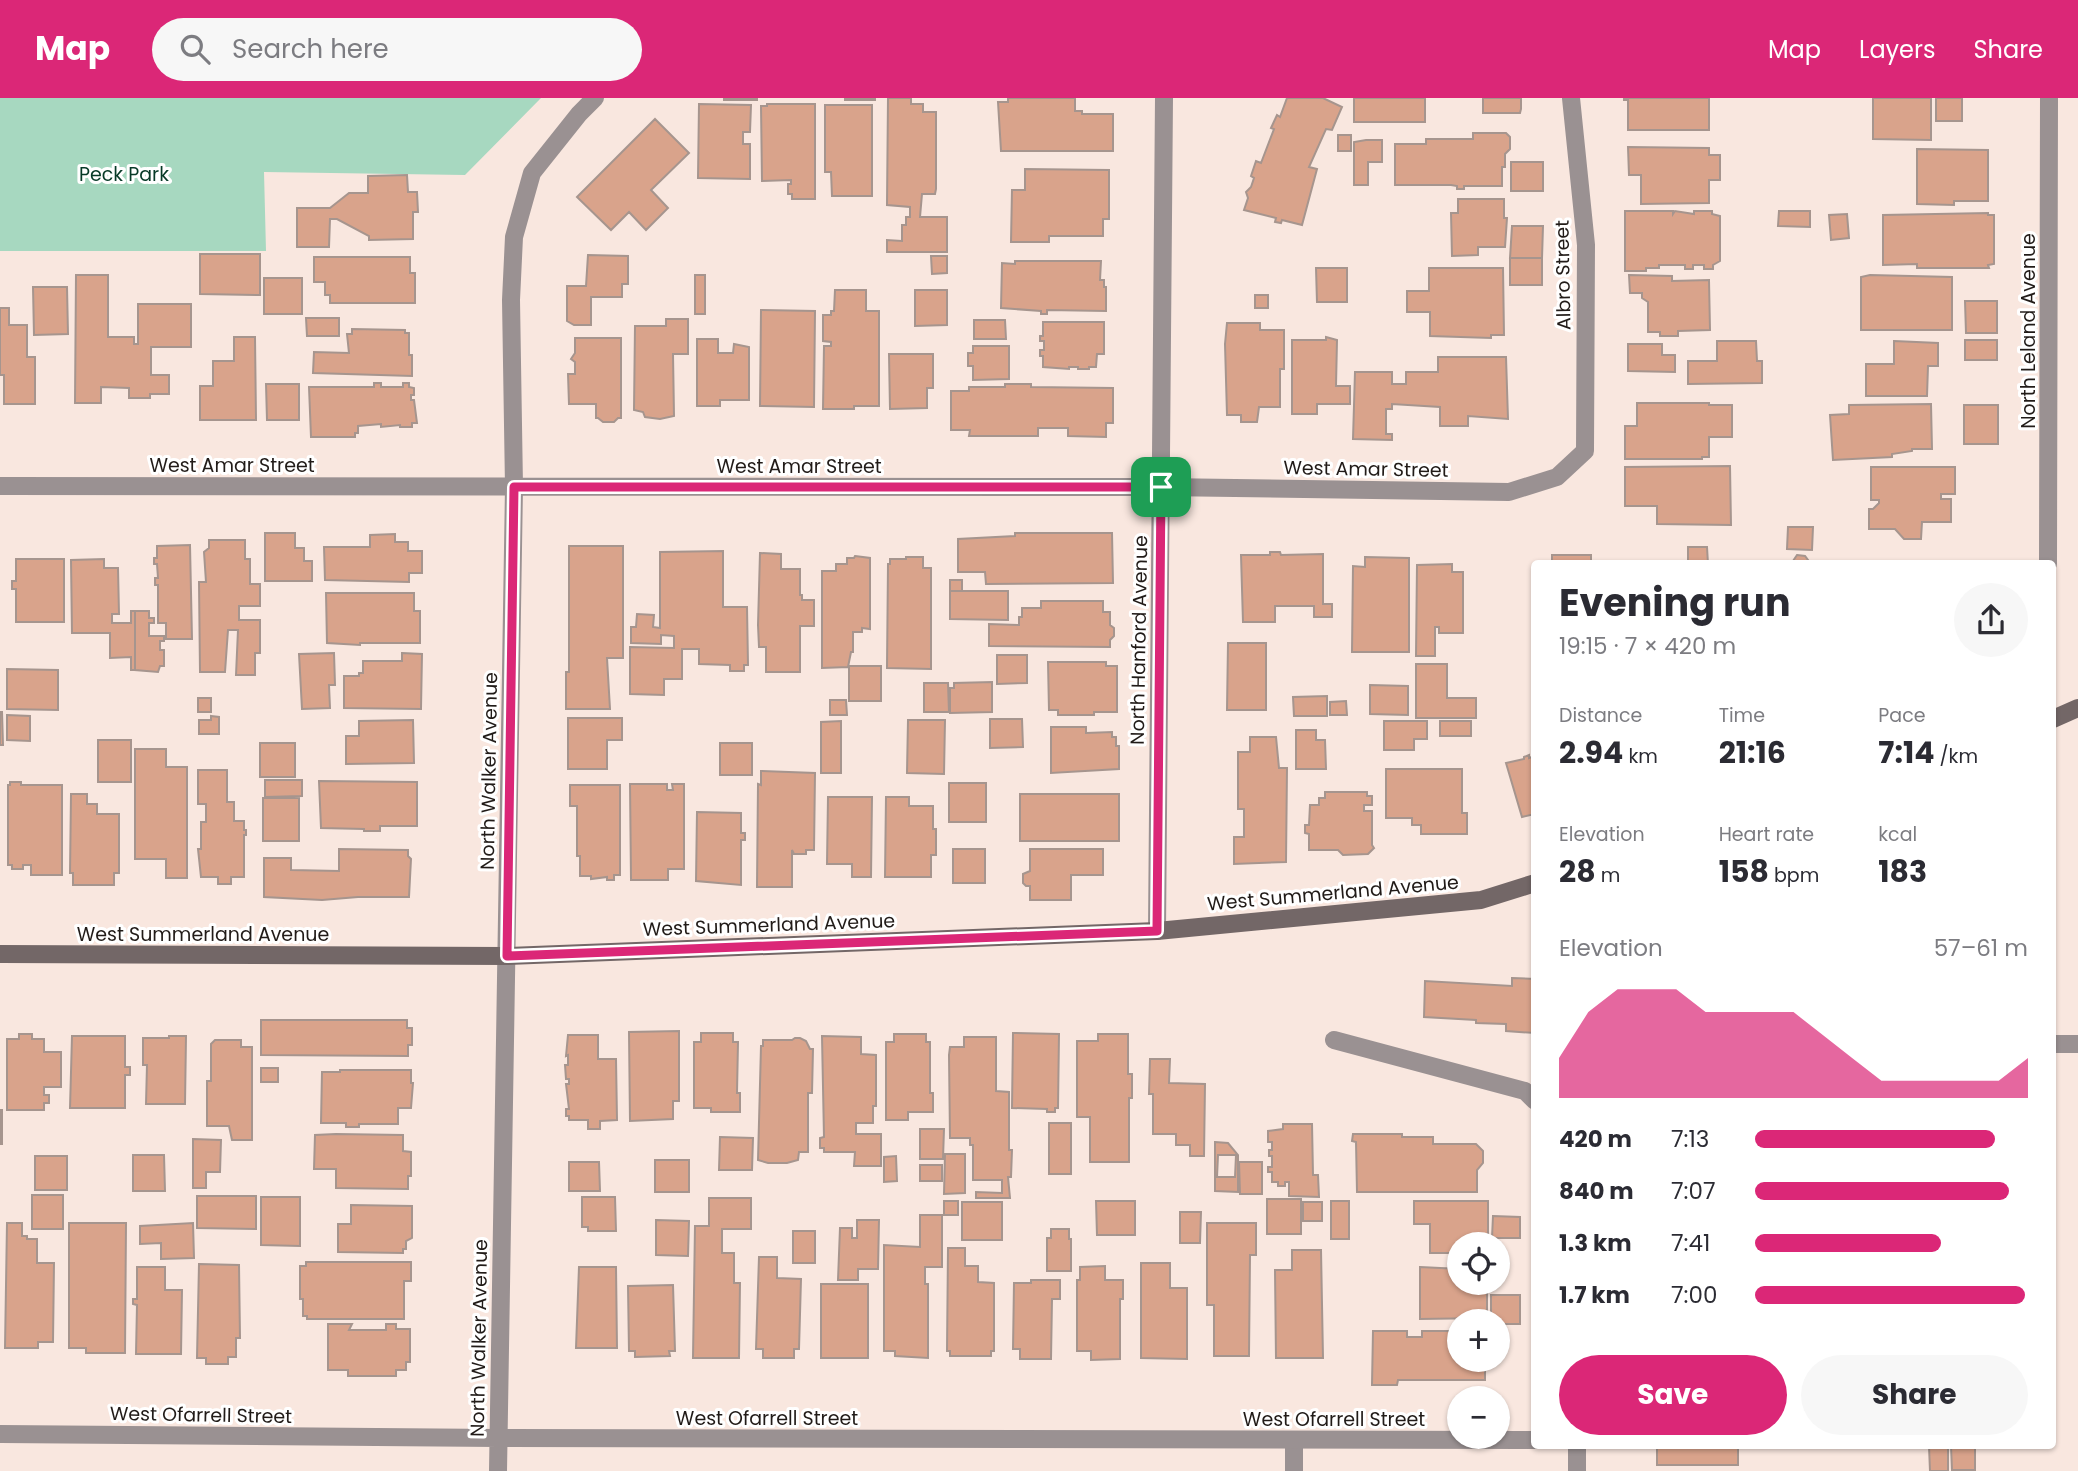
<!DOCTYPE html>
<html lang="en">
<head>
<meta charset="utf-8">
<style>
  body { margin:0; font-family:Poppins,sans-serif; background:#f7f7f7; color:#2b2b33; height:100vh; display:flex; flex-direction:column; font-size:26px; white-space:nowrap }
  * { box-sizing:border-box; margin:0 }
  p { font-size:23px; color:#7c7c81 }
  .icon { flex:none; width:38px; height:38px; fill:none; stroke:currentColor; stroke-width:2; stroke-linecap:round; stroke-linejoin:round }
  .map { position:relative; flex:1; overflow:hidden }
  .panel { position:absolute; left:1531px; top:462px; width:525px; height:889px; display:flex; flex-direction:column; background:#fff; border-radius:7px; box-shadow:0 2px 5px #0004 }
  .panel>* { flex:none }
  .fabs { position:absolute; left:1447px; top:1134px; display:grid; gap:14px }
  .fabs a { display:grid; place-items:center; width:63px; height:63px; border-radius:50%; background:#fff; box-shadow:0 2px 5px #0004; font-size:35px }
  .pin { position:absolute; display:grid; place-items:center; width:60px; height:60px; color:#fff; margin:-30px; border-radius:14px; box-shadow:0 4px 10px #0006 }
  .round { display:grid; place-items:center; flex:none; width:74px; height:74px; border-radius:37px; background:#f7f7f7 }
  .headline { display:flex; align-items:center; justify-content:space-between; height:119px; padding:0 28px }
  h1 { font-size:38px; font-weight:700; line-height:52px }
  .stats { display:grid; grid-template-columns:repeat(3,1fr); gap:10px; height:119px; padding:7px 28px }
  .stats div { display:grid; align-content:center }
  .stats b { font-size:30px; font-weight:700 }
  .stats small { font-size:19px; font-weight:400 }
  .stats p { font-size:19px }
  .chart { height:196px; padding:14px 28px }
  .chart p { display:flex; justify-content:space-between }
  .chart svg { width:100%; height:126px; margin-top:7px; fill:#db2777; opacity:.7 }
  .button { display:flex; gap:14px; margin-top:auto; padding:14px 28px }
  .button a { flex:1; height:80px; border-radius:42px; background:#db2777; color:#fff; font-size:28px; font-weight:700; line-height:80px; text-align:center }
  .button a+a { background:#f7f7f7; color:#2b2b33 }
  ul { padding:0 28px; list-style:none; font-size:23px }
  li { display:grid; grid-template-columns:112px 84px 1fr; align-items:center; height:52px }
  li i { height:18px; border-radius:9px; background:#db2777 }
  header { display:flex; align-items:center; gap:42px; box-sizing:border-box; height:98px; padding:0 35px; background:#db2777; color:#fff }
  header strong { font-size:33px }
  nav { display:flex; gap:38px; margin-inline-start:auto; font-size:24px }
  .search { width:490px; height:63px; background:#f7f7f7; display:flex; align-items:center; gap:18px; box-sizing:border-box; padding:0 24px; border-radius:38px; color:#7c7c81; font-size:26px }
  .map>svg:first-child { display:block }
  .green { fill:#a7d8c0 }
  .building { fill:#d9a38b; stroke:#a6958e; stroke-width:2; fill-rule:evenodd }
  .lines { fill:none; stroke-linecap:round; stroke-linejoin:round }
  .service { stroke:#9a9192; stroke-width:18 }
  .minor { stroke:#9a9192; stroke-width:18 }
  .secondary { stroke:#736767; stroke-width:18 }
  .route-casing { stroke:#fff; stroke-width:14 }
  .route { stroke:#db2777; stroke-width:9 }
  .labels { text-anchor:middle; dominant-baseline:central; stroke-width:6; stroke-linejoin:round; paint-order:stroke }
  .park-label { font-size:19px; fill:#073a27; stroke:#fff }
  .street-label { font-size:19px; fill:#211b18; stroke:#fff }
</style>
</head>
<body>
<header>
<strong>Map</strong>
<div class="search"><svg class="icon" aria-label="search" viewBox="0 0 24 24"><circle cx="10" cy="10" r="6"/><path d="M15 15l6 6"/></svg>Search here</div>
<nav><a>Map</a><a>Layers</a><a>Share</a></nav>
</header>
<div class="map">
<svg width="2078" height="1373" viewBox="0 0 2078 1373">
  <rect width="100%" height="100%" fill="#f9e7df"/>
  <path class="green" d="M0 0H541L465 77 264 74 266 153H0Z"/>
  <path class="building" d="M724 0H757V2H724Z
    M845 0H875V2H845Z
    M888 0H911V6H923V14H936V91L935 96H922L920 119H947V154H887V142L902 143V127H906V119H910V109L887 107Z
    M1008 0H1075V13H1082V16H1113V53H1001L998 4H1008Z
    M1287 0H1323L1342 9 1332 32 1326 31 1309 69 1317 71 1302 127 1282 122 1281 125 1275 124 1276 120 1244 112 1248 100 1246 94 1251 89 1254 80 1251 78 1256 63 1261 65 1274 31 1271 30 1277 17 1280 19Z
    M1354 0H1425V24H1354Z
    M1483 0H1521V11L1520 15H1483Z
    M1624 0H1709V32H1628V2H1624Z
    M1873 0H1931V42L1873 41Z
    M1936 0H1962V23H1936Z
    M699 6 751 7 750 34H743V46H750V81L698 80Z
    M767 6H815V101H792V96H788V86H791V82L762 83 761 8H767Z
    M825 7H872V98H832L831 74H825Z
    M655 21 689 55 651 92 668 110 646 132 629 114 611 132 577 99Z
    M1473 35H1506L1510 39V51L1505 56V69H1502V88H1464V91H1457V88L1451 87H1395V46H1426V41H1473Z
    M1338 37H1351V53H1338Z
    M1366 42H1382V64H1368V87H1354V44Z
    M1628 49 1709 50V57H1720V82H1709V105L1641 106V77H1629Z
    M1917 51 1988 52V103H1954V107L1917 106Z
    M1511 64H1543V93H1511Z
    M1025 71 1109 72V121H1103V138H1049V144H1011L1012 92H1025Z
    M407 77 408 94H417L418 114H413V141L369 142V138L337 121H330L329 149H297V110H330L349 95H368V78Z
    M1458 101H1504V120H1507L1505 149H1478V157L1452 158 1451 115H1458Z
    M1625 113H1673V116L1675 113 1694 116V113H1712V116L1720 118V163L1713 167V171H1704V167H1693V171H1685V167H1659V170H1646V173H1625Z
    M1779 113H1810V129L1778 128Z
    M1988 115V117H1994V166L1988 167 1989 170H1917V166L1883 167V117Z
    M1847 116 1849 140 1831 142 1829 117Z
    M1512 128H1543L1542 160H1510Z
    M200 156H260V197L200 196Z
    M588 157 628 158V186H622V199H591V227H574L567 223V188H586Z
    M931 158H947V175L932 176Z
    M314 159H410V175H415V205H330V197H325V184H314Z
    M1510 160H1542V187H1510Z
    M1015 163H1101L1100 182H1104V189H1106V213L1047 212V216H1041V213L1001 210 1002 165 1015 166Z
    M1316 170H1347V204H1317Z
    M1429 170H1503L1504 237H1491V240L1430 238V214H1407V193H1429Z
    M76 177H108V239H134V246H138V206H191V249H151V277H169V296H150V300H129V290L101 289V305H75Z
    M695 177H705V216H695Z
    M1629 177 1672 178V183L1709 182 1710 232 1678 233V238H1660V234H1648V204L1642 200V195H1630Z
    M1870 177 1952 179V232H1861V179Z
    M264 180H302V216H264Z
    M33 189H67L68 236 34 237Z
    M835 192H866V213H879V308H854V311H823L824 248H831V244L823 243V217H831V213H834Z
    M915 192H947V227L915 228Z
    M1255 197H1268V210H1255Z
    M1965 203H1997V235H1966Z
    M0 210H9V227H27V259H35V306H4V277H0Z
    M761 212 815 213 814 309 760 308Z
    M306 220H339V238H307Z
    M666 221H688V256H673L674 318 660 321 645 319 643 314 634 312 635 228H666Z
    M974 222H1005L1006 241H974Z
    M1043 224H1104V256H1097L1096 269H1089V271H1078V269H1069V271L1043 269V258H1040V252H1044V243H1040V238H1043Z
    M1227 225H1260V232H1284V271H1280V309H1259L1257 324H1241V317H1227L1225 246Z
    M352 231 405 232V235H409V257H412V278L313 275 314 254 349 255 347 236H352Z
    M234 239H255L256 322H200V288H213V263H234Z
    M1326 239 1337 242 1336 288H1350V306H1317V316H1292V242H1326Z
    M575 240H621V320H618L614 324H603L598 320H596V306H569L568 276H575V264L571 261 575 255Z
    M697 241H718V255H733L734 246 749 249V302H720V308H697Z
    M1965 242H1997V262H1965Z
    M1717 243H1756L1757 263H1762V285L1688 286V263H1717Z
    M1894 243 1938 245V268H1928L1927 298H1866V266H1894Z
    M1628 246H1662V257H1675V274L1628 273Z
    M973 248H1009V281L973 282V268H968V255H973Z
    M889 256H933V290H927V310L890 311Z
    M1438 259H1506L1508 321 1468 318V328H1440V309L1392 306V311H1386V336H1392V342L1353 341 1355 274H1392V286H1406V274H1438Z
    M374 285H381V289H403V285H409V289L414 290V297H411V302H414L417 325H412V329H400V327L381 329V326L358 328V335H355V339H311L309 289H374Z
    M266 286H299V322H267Z
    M1005 286H1031V289L1113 290V325H1106V339L1068 338V330H1038V338H969L970 332H951V293H969V289H1005Z
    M1637 305H1709V307H1732V339H1709V359H1702V361H1625V328H1637Z
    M1931 306 1932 351H1912V353L1892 356V359L1833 362 1830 317 1849 316V307Z
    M1964 307H1998V346H1964Z
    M1730 368 1731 427 1657 426V408H1625V369Z
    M1871 369H1955V396H1941V401H1951V424H1922L1921 441H1904L1895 431H1869V411H1873L1879 405V402H1871Z
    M1788 429H1813L1812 452 1787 451Z
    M265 435H295V450H304V463H312V483H265Z
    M1015 435H1112L1113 485 986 486 985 474H958V441L1015 438Z
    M395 436V444H408V453H422V475H409V484L325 482 324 449H370V437Z
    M209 442H245V461H250V486H260V508H239V522H260V555H255V577H236L238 532H228L225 574H200L199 484H206L204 454 209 450Z
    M190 447 192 541H166V525H158V487H155V480H158L157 466H154V460H157V448Z
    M569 448H623V560H607L610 611H566V574H569Z
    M1688 449H1707L1708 466H1688Z
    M723 453V509H747L748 567H744V573H730V567L699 566V551H682V581H664V597L630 596V549L674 550V538L661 537V546L631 545V529H636L637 516 654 517 653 529 660 530V454Z
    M1270 454H1280L1281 457 1323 456V506H1332V519H1314V508H1275V524H1243L1241 457H1270Z
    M760 455 781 456V471H800V497H802V502H814V528H800V574H766V549H759L758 527Z
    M1552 457H1591V466H1552Z
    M1797 457 1805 458 1811 466H1791Z
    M855 458 870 460V531L862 530V534H853V554H851L848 569 822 570V473H836V466H847V460H854Z
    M906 459H923V470H931V571L887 570 888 466H890V461H906Z
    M1365 459 1409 460V554H1352L1353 468 1365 469Z
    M16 461H64V524H16V491H12V483H16Z
    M104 461V470H118L119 516H112V525H131V513H135V572H131V559L110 560V535H72L71 462Z
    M1452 466V474H1463V535H1439V529H1435V558H1416L1417 467Z
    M950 482H962V493H950Z
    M950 493H1008V522L950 521Z
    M326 495H414V513H420V545H360V547L327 545Z
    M1041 503H1103V514H1110V527L1114 530V538L1110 542V549L989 548V526L1019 527V519H1022V510H1041Z
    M135 513H149V520H154V525H149V538H164V543H160V552H164V568H160L158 574 135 572Z
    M1228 545H1266V612H1227Z
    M334 555 335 587H329L330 610 302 611 299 556Z
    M402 555 422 556 421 611 344 610V578H359V575H363V563H402Z
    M997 557H1027V585L997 586Z
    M1048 564H1106V568H1117V614H1094V617H1058V612H1049Z
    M1416 566H1447V600H1476V620H1416Z
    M849 568H881V603H849Z
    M7 571 58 572V612L7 611Z
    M992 584V614L950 615V590H954V585Z
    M924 585H948L949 614H924Z
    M1370 587 1408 588V617L1370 616Z
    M1327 598V618H1294L1293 599Z
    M198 600H211V614H198Z
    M830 602H846L847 617H830Z
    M1346 603 1347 617H1330V604Z
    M0 614H2L3 647H0Z
    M7 617 30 618V643L7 642Z
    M211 618 219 619V636H199V622H211Z
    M568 620H622V642H607V671H568Z
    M990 621H1022L1023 649 990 650Z
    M413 622 414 665 346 666V638H359V623Z
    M908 622H945L944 676 907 675Z
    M841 623V675H821V624Z
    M1384 623H1427V641H1414V652H1384Z
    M1440 623H1471V638H1440Z
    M1051 629H1086V635L1112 634V639H1116V648H1119V671L1051 675Z
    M1296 632H1316V642H1325L1326 671H1296Z
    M1250 639H1276L1279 670H1287L1286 764 1234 766V739H1244V711H1238V654H1250Z
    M98 642H131V684H98Z
    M260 645H295V679H260Z
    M720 645H752V677H720Z
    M135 651H166V669H187V780H166V761H135Z
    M1529 657V660L1535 658V716L1522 719 1506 665 1524 661V659Z
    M1386 671H1462V715H1467V736H1421V727H1412V720H1386Z
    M198 672H227V704H234V723H244V732H246V737H244V779H231V786H218V779H201L198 751H201V724H206V706H198Z
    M761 673 815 675 814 752H806V756H794L792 752V789H757L758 686 761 687Z
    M265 682H302V698L265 699Z
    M319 683 417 684V728H380V733H364V731L321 730Z
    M10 684H21V687H62V777H31V767H23V771H12V767H8V687H10Z
    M949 685H986V724H949Z
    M630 686H667V692H673L672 686H684V771H668V782H631Z
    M570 687H620V777H614V782H607V779L591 781V778H580V758H577V708H570Z
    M1325 694H1367V698H1372V707H1364V713H1372V747L1374 750 1368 756 1343 757 1338 752H1309V736L1305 735V727H1309L1310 707H1319V700H1325Z
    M71 696H87V706H97V716H119V775H114V787H73V775H70Z
    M1020 696H1119V743H1020Z
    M828 699H872L871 779H852V766H827Z
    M886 699H909V708H933V731H936V757H931V779H885Z
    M263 700H299V743H263Z
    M697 714 741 715V735H745V742H741V787L696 783Z
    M339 751 408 752V758L411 761 409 799H358L322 802 264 799V760H291V772L339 773Z
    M953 751H985V785H953Z
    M1030 751H1103V777H1071V802H1030V788H1026L1023 785V776L1030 773Z
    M1512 880 1535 881V935L1506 933V926L1476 925V922L1424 919 1425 883 1512 888Z
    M261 922H407V930H412V947H408V958L261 957Z
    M679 933V1003H673V1021L630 1023 629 934Z
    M701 935H733V944H738L737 995H740V1014H711V1010H694V944H701Z
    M1013 935 1059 936 1058 1010H1055V1014H1047V1011L1012 1010Z
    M19 936H32V941H44V954H61V989H44V997H49V1005H44V1012H7V941H19Z
    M894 936H926V944H930V995H933V1014H908V1022H886V944H894Z
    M1098 936H1128V976H1132V1000H1129V1064H1090V1019H1077V943H1098Z
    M568 937H598V961H616L617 1022 600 1023V1031H588V1022H569V1018H566V1011H569L566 986H569V981H566L565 967H568V957L566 958Z
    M72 938H125V969H130V977H125V1010H70Z
    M169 938H186L185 1006H146L147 967H143V940H169Z
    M822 938 861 939V956L876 957V1008H873V1025H856V1036H881V1068H854L855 1054H824V1050H820V1040L824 1039Z
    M964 939H996V993L1009 994V1052H1012L1011 1079H1008L1010 1100H976V1094L1002 1095V1082H973V1047H970V1040H950L949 957 950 949H964Z
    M795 940H800L806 943 810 951H813L812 995H808V1054H799L798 1062 787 1065H768L758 1062 761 948H763V942H792Z
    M215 942H241V949H252V1042H232L229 1028H207V983H211V946Z
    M1150 961H1170L1169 985 1205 986 1204 1058H1190V1047H1176V1036H1153V996H1149Z
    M261 970H278V984H261Z
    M340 972H411V985H413L411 1010H398V1026H359V1029H346V1025H321L322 974H340Z
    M0 1012H2V1046H0Z
    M1049 1025H1071V1076H1049Z
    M1283 1026H1312L1313 1077H1318L1319 1099 1289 1098V1084H1285V1088H1278V1084H1272V1074H1268V1069H1272V1058H1269V1052H1272V1044H1268V1033L1283 1031Z
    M920 1031H944L943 1061H920Z
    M336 1036 403 1037V1053L411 1054V1078H408V1091L336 1090V1071H314L315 1037Z
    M1353 1036H1402V1039H1433V1046H1476L1483 1053V1065L1477 1072V1094H1357L1356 1044 1352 1043Z
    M720 1039 753 1040 752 1072H719Z
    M193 1041 221 1042 220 1074H206V1090H193Z
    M1215 1044 1228 1045 1238 1057V1094L1215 1093ZM1218 1057H1236L1235 1079H1217Z
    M945 1056H965V1095L944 1096Z
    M133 1057H164L165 1093H133Z
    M35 1058H67V1092H35Z
    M896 1058 897 1083 884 1084V1059Z
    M655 1062H689V1094H655Z
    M569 1064H599L600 1093H569Z
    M1239 1064H1262V1096H1240Z
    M920 1067H942V1083H920Z
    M32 1097H63V1131H32Z
    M197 1098H256V1131L197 1130Z
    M261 1099H300V1148L261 1147Z
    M582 1099H615L616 1133H588V1129H582Z
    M709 1100H751V1131H722V1155H734V1185H740L739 1260H693L695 1128H709Z
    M1267 1101H1301V1136H1267Z
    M944 1103H958V1117H944Z
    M1096 1103H1135V1137H1097Z
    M1331 1103H1349V1141H1331Z
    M1414 1103H1488V1146H1460V1155H1430V1126H1414Z
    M962 1104H1002V1142H962Z
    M1303 1104H1322V1123H1303Z
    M351 1107 412 1108V1140L406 1143V1151H403V1155L338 1154V1126H351Z
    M1180 1114H1201L1200 1145H1180Z
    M920 1117H942V1169H925V1186H928V1260L895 1258V1253H884V1147L920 1149Z
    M1493 1118 1520 1119V1140H1492Z
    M656 1122 689 1123 688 1158 656 1157Z
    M857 1122H879L878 1171H858V1182H838L840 1130H852V1140H857Z
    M7 1125H22V1138H27V1141H37V1165H54L53 1244H38V1250H5Z
    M69 1125H126L125 1255H86V1250H69Z
    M193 1125 194 1160 161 1161V1145L140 1146V1128Z
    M1207 1125H1256V1157H1250L1249 1258H1214V1207H1207Z
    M1051 1131H1069V1141H1071V1173H1047V1140H1051Z
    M793 1133H815V1165H793Z
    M948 1150H965V1168H978V1184L994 1185V1253H991V1258H950V1253H947Z
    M1292 1152H1321L1323 1260H1276L1275 1172H1292Z
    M759 1159H777V1180L801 1181 799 1251H794V1260H763V1251H756Z
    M306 1164H411V1183H404V1221H307V1218H303V1201H300V1168H306Z
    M1141 1165H1170V1190H1187V1261L1141 1260Z
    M199 1166 239 1167 240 1240H236V1259H228V1266H206V1260H197Z
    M1105 1168V1182H1123V1201H1120V1261L1091 1262V1253H1077V1182H1080V1169Z
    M137 1169H165V1192H182L181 1256H136L137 1207 133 1206V1201H137Z
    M579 1169H616L617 1250H576Z
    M1420 1169 1460 1171V1185H1487V1220L1420 1221Z
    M1031 1182H1060V1201H1052L1051 1261H1020V1251H1013L1014 1185H1031Z
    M821 1186H868V1260H821Z
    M673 1187 675 1253H669L670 1258 635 1259V1253H629L628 1188Z
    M1491 1197H1520V1226H1498V1223H1491Z
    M328 1226H352L349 1232H386V1226H396V1231H410V1264H406V1272H396V1278H348V1272H328Z
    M1373 1233H1407V1239H1422V1233H1460V1262H1485V1282H1398L1397 1287H1372Z
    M1657 1348H1738V1367H1657Z
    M1929 1348H1948V1373H1930Z
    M1951 1348H1975V1372H1952Z"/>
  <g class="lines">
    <path class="service" d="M1294 1373V1342"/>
    <path class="minor" d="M0 388 1161 389 1509 394 1557 379 1585 353 1586 147 1571 0
      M2048 466 2049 0
      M1157 833 1164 0
      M1334 942 1525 993 1535 1003
      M2053 946H2078
      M0 1336 498 1340 1535 1342
      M498 1373 514 389 511 202 514 139 532 75 579 16 595 0
      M1577 1373V1348"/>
    <path class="secondary" d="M2053 621 2078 610
      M0 856 507 858 1157 833 1481 802 1535 785"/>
  </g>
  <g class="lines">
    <defs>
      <path id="route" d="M514 389H1161L1157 833 507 858Z"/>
    </defs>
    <use href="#route" class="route-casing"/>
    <use href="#route" class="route"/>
  </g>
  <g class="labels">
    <g class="park-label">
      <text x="124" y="76">Peck Park</text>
    </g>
    <g class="street-label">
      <text transform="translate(1563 177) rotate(-91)">Albro Street</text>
      <text transform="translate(2028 233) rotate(-90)">North Leland Avenue</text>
      <text x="232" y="367">West Amar Street</text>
      <text x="799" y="368">West Amar Street</text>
      <text transform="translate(1366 371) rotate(1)">West Amar Street</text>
      <text transform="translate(1139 542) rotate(-89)">North Hanford Avenue</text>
      <text transform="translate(489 673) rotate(-89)">North Walker Avenue</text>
      <text transform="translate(1333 795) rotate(-5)">West Summerland Avenue</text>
      <text transform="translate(769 827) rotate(-2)">West Summerland Avenue</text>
      <text x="203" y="836">West Summerland Avenue</text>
      <text transform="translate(479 1240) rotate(-89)">North Walker Avenue</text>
      <text transform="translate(201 1317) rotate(1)">West Ofarrell Street</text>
      <text x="767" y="1320">West Ofarrell Street</text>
      <text x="1334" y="1321">West Ofarrell Street</text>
    </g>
  </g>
</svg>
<div class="fabs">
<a><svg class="icon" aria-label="locate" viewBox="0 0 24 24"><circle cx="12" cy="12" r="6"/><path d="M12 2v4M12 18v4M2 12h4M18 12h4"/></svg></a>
<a>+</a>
<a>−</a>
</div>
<div class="pin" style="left:1161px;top:389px;background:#1e9e55"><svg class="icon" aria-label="arrive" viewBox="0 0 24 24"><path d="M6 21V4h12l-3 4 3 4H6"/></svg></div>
<section class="panel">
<div class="headline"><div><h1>Evening run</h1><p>19:15 · 7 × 420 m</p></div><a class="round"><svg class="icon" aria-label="share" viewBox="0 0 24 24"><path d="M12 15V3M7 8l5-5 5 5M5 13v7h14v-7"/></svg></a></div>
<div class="stats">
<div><p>Distance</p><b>2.94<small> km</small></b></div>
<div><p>Time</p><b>21:16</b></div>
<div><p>Pace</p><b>7:14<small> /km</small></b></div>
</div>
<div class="stats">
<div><p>Elevation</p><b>28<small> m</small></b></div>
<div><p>Heart rate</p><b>158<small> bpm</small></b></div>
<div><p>kcal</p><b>183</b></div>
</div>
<div class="chart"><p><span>Elevation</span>57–61 m</p>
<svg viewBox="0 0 160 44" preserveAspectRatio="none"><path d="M0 44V30L10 14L20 6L30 6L40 6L50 14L60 14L70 14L80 14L90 22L100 30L110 38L120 38L130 38L140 38L150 38L160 30V44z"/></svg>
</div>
<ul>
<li><b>420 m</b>7:13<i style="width:88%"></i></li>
<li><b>840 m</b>7:07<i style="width:93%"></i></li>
<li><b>1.3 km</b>7:41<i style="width:68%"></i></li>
<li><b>1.7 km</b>7:00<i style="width:99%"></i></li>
</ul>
<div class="button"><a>Save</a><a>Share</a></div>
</section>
</div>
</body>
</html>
